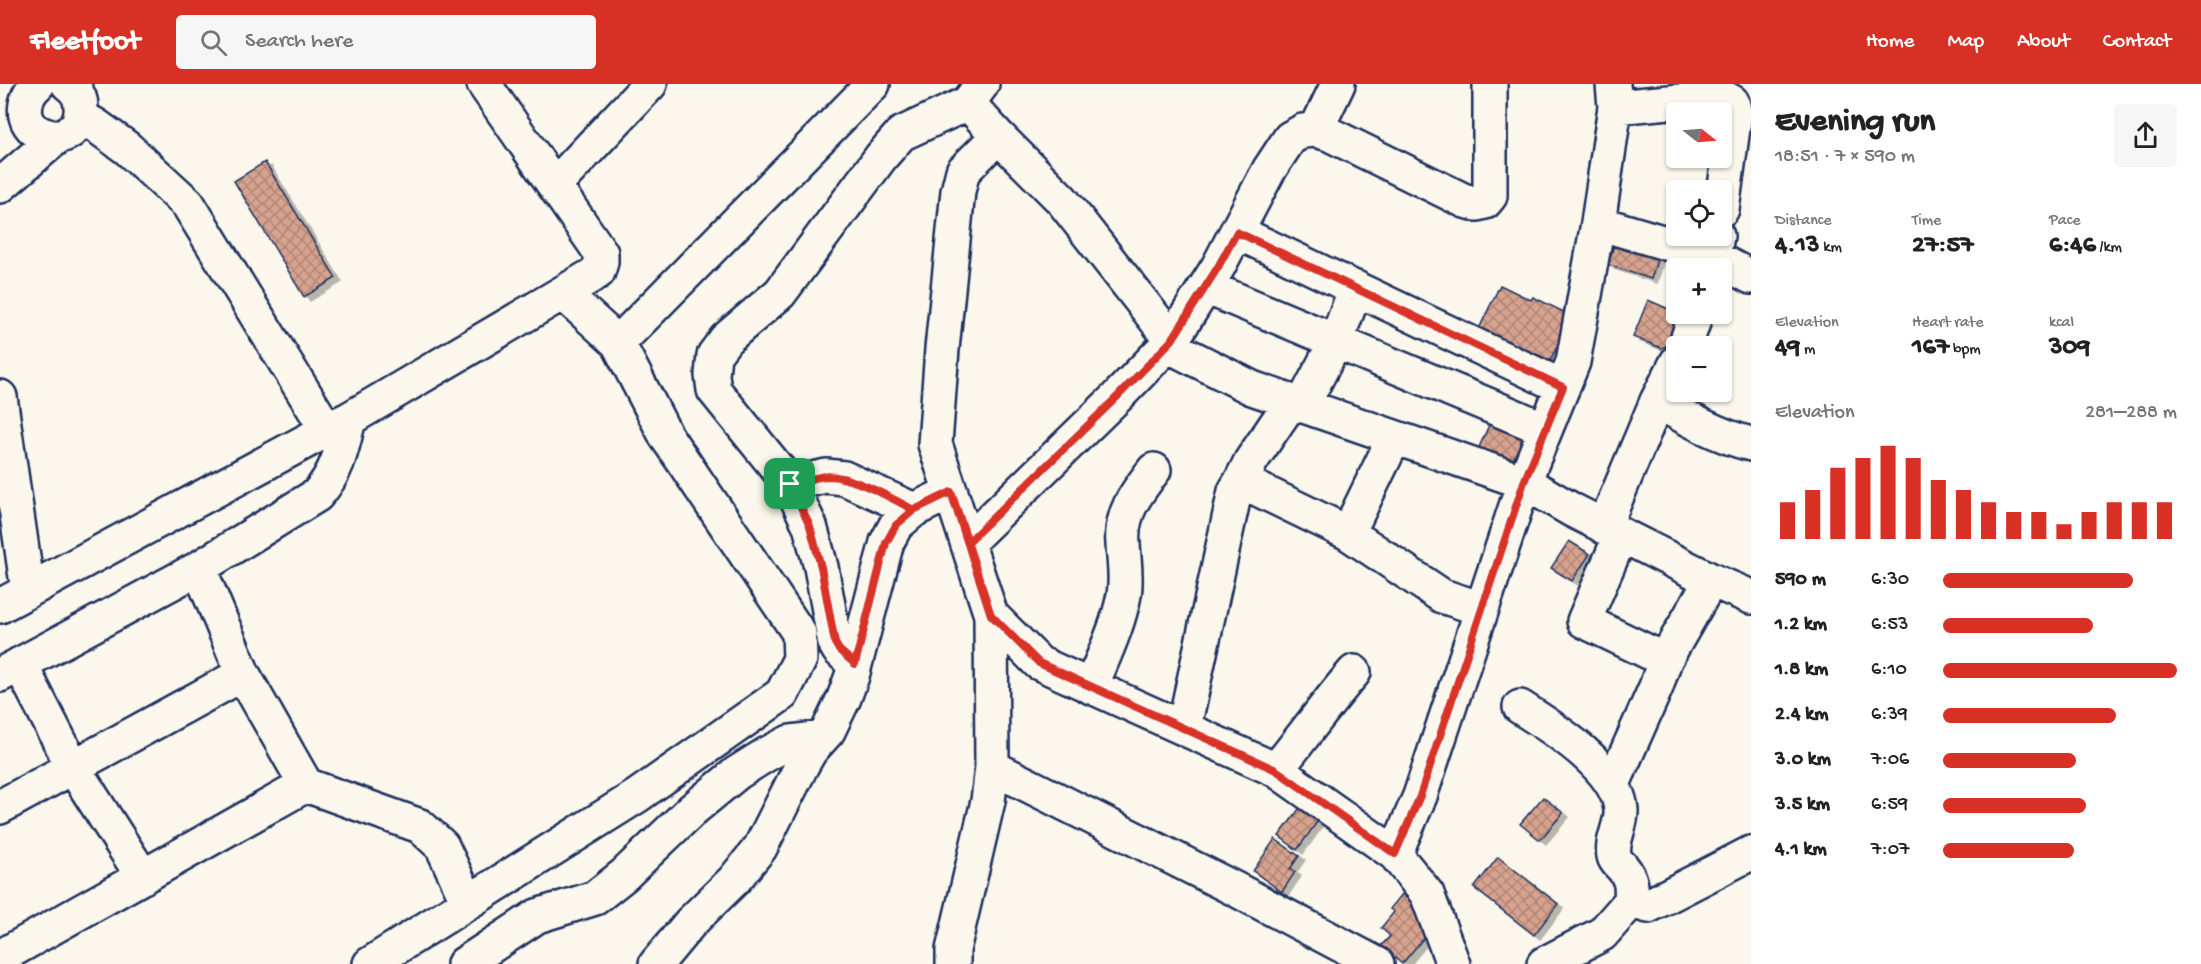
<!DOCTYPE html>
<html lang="en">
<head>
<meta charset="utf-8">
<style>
  body { margin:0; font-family:"Gochi Hand",sans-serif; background:#f6f6f6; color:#222; height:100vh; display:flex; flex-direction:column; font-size:22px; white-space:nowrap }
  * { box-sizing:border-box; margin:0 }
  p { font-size:20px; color:#767676 }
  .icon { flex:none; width:33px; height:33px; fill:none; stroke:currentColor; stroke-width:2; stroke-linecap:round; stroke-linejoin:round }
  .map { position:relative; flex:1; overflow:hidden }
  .drawer { display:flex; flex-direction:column; background:#fff; width:450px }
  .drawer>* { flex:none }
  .needle { width:39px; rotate:107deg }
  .tools { position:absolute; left:1666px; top:18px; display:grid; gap:12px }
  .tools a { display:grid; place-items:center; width:66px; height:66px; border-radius:6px; background:#fff; box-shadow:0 2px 4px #0004; font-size:30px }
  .pin { position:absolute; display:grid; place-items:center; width:51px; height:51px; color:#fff; margin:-26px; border-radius:12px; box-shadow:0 3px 9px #0006 }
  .round { display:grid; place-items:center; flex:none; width:63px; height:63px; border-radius:6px; background:#f6f6f6 }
  .headline { display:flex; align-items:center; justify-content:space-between; height:102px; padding:0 24px }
  h1 { font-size:33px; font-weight:800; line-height:45px }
  .metrics { display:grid; grid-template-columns:repeat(3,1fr); gap:9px; height:102px; padding:6px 24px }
  .metrics div { display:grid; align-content:center }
  .metrics b { font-size:26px; font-weight:800 }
  .metrics small { font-size:16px; font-weight:400 }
  .metrics p { font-size:16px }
  .chart { height:168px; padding:12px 24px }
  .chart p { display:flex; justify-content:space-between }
  .chart svg { width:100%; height:108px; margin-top:6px; stroke:#d93025; stroke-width:6 }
  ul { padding:0 24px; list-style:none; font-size:20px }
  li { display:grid; grid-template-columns:96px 72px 1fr; align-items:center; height:45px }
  li i { height:15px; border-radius:8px; background:#d93025 }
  header { display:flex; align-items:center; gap:36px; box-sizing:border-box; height:84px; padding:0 30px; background:#d93025; color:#fff }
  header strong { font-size:28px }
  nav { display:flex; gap:33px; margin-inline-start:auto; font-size:21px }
  .search { width:420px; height:54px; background:#f6f6f6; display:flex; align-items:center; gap:15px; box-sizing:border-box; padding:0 21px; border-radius:6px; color:#767676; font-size:22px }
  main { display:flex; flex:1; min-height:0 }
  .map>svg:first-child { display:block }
  .building { fill:url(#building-cross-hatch); stroke:#1b2f5e; stroke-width:1.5; filter:url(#shadow) }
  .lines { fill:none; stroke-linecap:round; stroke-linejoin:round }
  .minor-casing { stroke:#1b2f5e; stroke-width:38 }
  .minor { stroke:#fbf7ec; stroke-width:33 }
  .route-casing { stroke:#fff; stroke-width:12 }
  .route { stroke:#d93025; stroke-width:8 }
</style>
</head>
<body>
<header>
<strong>Fleetfoot</strong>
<div class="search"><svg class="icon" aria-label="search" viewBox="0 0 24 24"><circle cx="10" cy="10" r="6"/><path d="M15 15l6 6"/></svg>Search here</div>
<nav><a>Home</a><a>Map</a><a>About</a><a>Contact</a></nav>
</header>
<main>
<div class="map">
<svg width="1751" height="880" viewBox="0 0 1751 880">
  <defs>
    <pattern id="building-cross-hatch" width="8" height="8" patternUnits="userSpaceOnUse" patternTransform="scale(1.5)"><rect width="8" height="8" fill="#d8a38e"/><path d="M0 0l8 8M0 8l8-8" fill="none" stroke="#ae8577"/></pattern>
    <filter id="shadow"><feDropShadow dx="6" dy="4" stdDeviation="0" flood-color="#0004"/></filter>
  </defs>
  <rect width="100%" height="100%" fill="#fbf7ec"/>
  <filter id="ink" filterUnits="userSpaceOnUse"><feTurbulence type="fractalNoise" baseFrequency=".0167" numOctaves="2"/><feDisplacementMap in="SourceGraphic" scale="12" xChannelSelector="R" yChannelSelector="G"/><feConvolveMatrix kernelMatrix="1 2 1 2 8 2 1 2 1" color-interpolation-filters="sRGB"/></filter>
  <g filter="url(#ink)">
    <path class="building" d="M265 78 336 194 304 213 234 97Z
      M1677 103 1695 106H1677V150L1668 148Z
      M1616 154 1660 167 1651 195 1608 181Z
      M1500 201 1531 216 1533 213 1566 229 1564 233 1570 236 1549 279 1479 245Z
      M1648 216 1680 230 1667 262 1661 264 1633 253Z
      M1494 330 1529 346 1512 384 1477 368Z
      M1569 457 1590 470 1572 497 1551 484Z
      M1543 713 1563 729 1540 756 1520 740Z
      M1302 721 1320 734 1297 766 1279 752Z
      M1275 755 1299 772 1290 785 1295 788 1282 808 1253 787Z
      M1498 773 1558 820 1534 851 1474 804Z
      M1402 810 1436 839 1402 880 1381 862 1390 852 1381 844 1394 828 1390 825Z"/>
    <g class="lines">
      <defs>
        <path id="minor" d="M38 0C22 13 19 41 42 50 59 58 80 47 81 28 82 16 78 7 68 0
          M968 19 998 52 1062 116 1181 268 1252 304 1524 398 1573 278 1598 139 1615 23 1613 0
          M1615 23 1723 13 1732 18 1735 29 1722 125
          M1316 46 1338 0
          M998 52 963 87 958 107 942 265 935 360 991 531 1039 579 1276 686 1395 770 1427 810 1453 880
          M555 101 650 0
          M0 102 57 53
          M1598 139 1713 173 1717 152
          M1237 148 1563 303
          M1709 184 1713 173 1751 193
          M1206 203 1545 345
          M563 209 618 259
          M1685 262 1696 230
          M1677 278 1657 317C1686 334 1718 352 1751 360
          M0 313 28 507
          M1291 318 1251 377 1241 397 1348 449 1442 512 1482 525
          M1302 322 1336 257 1356 204
          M327 346 349 335 598 188 601 178V169L484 0
          M790 400 826 392 844 394 914 426
          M1604 443 1657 317
          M1348 449 1394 354
          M1621 451 1584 537 1665 576
          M968 458 1117 313 1172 256 1218 183 1269 86 1290 54 1303 47 1316 46 1329 50 1465 117 1477 120 1485 118 1490 112V0
          M199 484 317 411C338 387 342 365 349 335
          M1711 496 1751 513
          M0 522 327 346 188 120 127 64 95 41 81 33
          M20 580 73 683 143 793
          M855 581 839 566 835 559 821 483 810 442 790 400 714 306 712 291 714 271 726 255 780 209 881 73 901 50 968 19 982 0
          M0 591 199 484 243 590 306 701 0 873
          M1091 603C1103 573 1118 543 1124 511 1127 494 1124 478 1123 460 1120 430 1136 409 1154 386
          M1520 623C1553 644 1618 684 1621 726 1622 741 1611 756 1614 772 1615 777 1619 780 1622 783 1632 795 1632 803 1631 817
          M1184 643 1235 407 1241 397
          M992 683 1235 805 1377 880
          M1276 686C1303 653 1327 619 1354 588
          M306 701 420 742 442 762 468 818
          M0 723 243 590
          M1395 770 1420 712 1524 398 1572 426 1711 496 1665 576 1656 603 1613 700
          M370 880 637 712 782 610 800 575 799 549 666 352 618 259 873 0
          M464 880 537 832 595 814 624 791 692 726 737 689 767 670 790 658 821 654
          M656 880 691 838 734 796 760 764 802 681 810 667 828 647 844 614 852 592 887 458 896 441 914 426 951 408
          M953 880V866L988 717 992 683 991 531
          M1544 880 1602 850 1631 817 1648 822 1751 769"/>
      </defs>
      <use href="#minor" class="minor-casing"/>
      <use href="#minor" class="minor"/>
    </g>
  </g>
  <g class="lines" filter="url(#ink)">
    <defs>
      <path id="route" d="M790 400C802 398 815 393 827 392 853 392 891 414 914 426L951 408 991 531 1039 579 1276 686 1395 770 1420 712 1524 398 1563 303 1237 148 1218 183 1172 256 1117 313 968 458 951 408 914 426 896 441 886 459 855 580 839 566 835 559 821 483 810 442 790 400"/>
    </defs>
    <use href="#route" class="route-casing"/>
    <use href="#route" class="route"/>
  </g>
</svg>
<div class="tools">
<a><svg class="needle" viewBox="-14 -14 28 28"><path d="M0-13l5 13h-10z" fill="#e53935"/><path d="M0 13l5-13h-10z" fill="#767676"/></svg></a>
<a><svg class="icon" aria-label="locate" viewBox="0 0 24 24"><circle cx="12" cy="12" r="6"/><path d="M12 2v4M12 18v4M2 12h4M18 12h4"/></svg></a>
<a>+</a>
<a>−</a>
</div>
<div class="pin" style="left:790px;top:400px;background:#1e9e55"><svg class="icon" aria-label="arrive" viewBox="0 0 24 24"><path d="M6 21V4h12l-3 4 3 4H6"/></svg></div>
</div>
<section class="drawer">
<div class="headline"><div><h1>Evening run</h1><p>18:51 · 7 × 590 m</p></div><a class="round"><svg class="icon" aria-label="share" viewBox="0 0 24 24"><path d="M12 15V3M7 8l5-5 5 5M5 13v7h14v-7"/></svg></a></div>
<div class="metrics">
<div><p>Distance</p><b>4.13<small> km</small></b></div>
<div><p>Time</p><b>27:57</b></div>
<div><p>Pace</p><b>6:46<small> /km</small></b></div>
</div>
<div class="metrics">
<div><p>Elevation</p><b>49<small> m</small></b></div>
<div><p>Heart rate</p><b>167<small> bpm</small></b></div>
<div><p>kcal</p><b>309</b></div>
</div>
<div class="chart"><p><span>Elevation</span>281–288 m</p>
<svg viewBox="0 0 160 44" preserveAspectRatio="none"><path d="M5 44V29M15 44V24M25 44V15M35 44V11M45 44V6M55 44V11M65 44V20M75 44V24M85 44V29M95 44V33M105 44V33M115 44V38M125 44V33M135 44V29M145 44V29M155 44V29"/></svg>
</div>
<ul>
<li><b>590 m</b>6:30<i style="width:81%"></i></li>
<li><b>1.2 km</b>6:53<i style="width:64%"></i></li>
<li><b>1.8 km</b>6:10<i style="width:100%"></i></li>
<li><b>2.4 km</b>6:39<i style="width:74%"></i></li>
<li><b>3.0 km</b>7:06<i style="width:57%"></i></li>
<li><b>3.5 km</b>6:59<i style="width:61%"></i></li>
<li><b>4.1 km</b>7:07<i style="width:56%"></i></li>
</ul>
</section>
</main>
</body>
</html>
